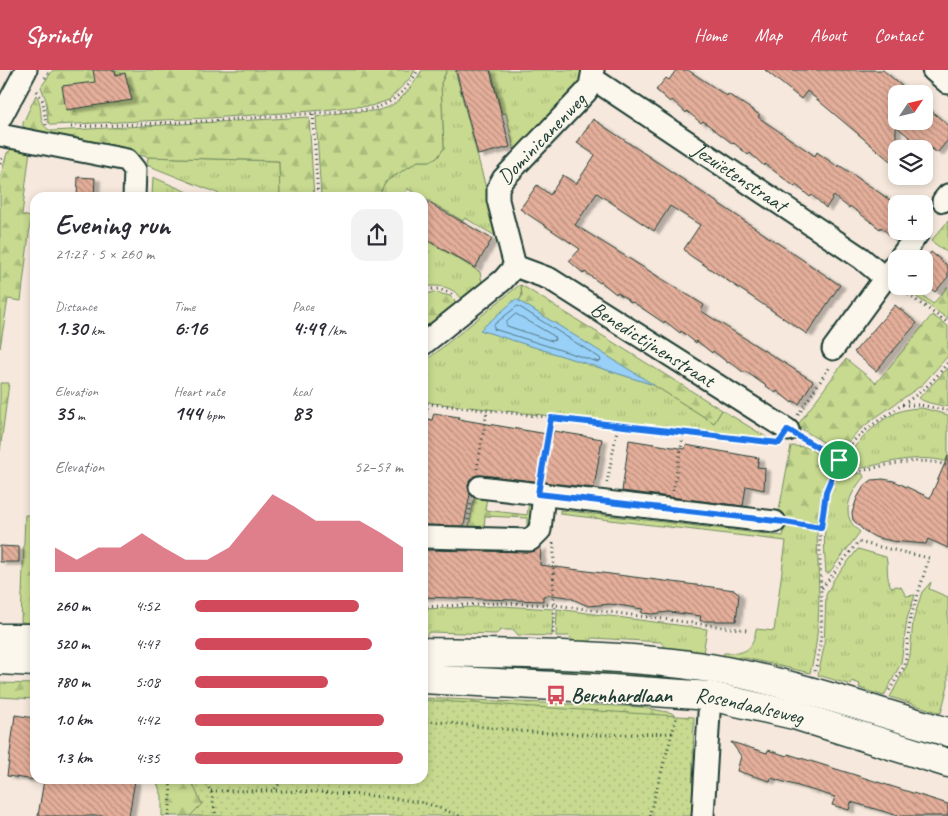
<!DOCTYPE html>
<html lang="en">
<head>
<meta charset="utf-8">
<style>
  body { margin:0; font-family:Caveat,sans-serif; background:#f2f2f3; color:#2b2b33; height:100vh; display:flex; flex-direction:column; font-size:19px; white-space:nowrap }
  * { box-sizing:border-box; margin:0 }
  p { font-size:16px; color:#7c7c81 }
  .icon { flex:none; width:28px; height:28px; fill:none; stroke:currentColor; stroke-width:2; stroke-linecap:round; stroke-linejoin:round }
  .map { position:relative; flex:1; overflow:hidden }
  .panel { position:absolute; left:30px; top:122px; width:398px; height:592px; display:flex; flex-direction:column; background:#fff; border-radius:15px; box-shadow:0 2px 8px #0003 }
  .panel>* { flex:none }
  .needle { width:32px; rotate:55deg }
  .buttons { position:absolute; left:888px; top:15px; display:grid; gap:10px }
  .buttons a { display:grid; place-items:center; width:45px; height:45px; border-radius:10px; background:#fff; box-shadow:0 2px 8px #0003; font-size:25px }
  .pin { position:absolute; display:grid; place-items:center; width:42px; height:42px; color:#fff; margin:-21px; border:2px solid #fff; border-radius:50%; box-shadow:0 1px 5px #0007 }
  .round { display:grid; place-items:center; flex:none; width:52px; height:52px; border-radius:15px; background:#f2f2f3 }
  .overview { display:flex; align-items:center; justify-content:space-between; height:85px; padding:0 25px }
  h1 { font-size:28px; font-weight:700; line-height:38px }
  .metrics { display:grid; grid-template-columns:repeat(3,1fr); gap:8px; height:85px; padding:5px 25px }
  .metrics div { display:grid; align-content:center }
  .metrics b { font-size:21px; font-weight:700 }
  .metrics small { font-size:14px; font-weight:400 }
  .metrics p { font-size:14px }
  .chart { height:140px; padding:10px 25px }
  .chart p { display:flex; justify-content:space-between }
  .chart svg { width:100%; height:90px; margin-top:5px; fill:#d1495b; opacity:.7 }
  ul { padding:0 25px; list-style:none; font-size:16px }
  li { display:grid; grid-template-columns:80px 60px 1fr; align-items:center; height:38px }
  li i { height:12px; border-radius:6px; background:#d1495b }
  header { display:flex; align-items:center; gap:30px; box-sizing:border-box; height:70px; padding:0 25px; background:#d1495b; color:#fff }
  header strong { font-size:24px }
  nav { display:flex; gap:28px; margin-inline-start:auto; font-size:18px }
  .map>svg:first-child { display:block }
  .grass { fill:url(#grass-tufts); stroke:#738c62 }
  .forest { fill:url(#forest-firs); stroke:#738c62 }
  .park { fill:url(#park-dots); stroke:#738c62 }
  .water { fill:#99d0f8; stroke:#6895aa }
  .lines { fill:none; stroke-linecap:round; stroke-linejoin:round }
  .shore { stroke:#507882; stroke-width:1 }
  .building { fill:url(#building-back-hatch); stroke:#1f3d34; filter:url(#shadow) }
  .street-casing { stroke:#1f3d34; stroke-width:25 }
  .secondary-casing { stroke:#1f3d34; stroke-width:31 }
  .path { stroke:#1f3d34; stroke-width:3; stroke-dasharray:1 4; stroke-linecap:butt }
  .street { stroke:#fbf7ec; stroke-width:21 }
  .secondary { stroke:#fbf7ec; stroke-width:28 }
  .route-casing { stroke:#fff; stroke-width:10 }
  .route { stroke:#1a73e8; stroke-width:6 }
  .labels { text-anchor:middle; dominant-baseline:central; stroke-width:4; stroke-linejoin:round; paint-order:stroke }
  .street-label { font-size:21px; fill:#1f3d34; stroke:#fbf7ec }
  .poi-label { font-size:21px; font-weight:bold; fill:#1f3d34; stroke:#fbf7ec; text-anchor:start }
</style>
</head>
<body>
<header>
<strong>Sprintly</strong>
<nav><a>Home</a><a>Map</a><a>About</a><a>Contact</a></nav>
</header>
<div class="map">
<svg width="948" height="746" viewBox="0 0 948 746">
  <defs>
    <pattern id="grass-tufts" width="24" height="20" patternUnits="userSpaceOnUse" patternTransform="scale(1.25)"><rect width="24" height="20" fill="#c7da8f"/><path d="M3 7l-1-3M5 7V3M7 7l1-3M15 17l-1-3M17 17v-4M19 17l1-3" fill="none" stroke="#aabc7c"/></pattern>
    <pattern id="forest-firs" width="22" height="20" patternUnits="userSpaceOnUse" patternTransform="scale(1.25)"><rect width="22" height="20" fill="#c7da8f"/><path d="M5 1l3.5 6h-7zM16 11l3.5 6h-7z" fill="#aabc7c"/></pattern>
    <pattern id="park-dots" width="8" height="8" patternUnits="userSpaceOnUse" patternTransform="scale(1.25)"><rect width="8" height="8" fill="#c7da8f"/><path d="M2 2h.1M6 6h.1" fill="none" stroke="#aabc7c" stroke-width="1.8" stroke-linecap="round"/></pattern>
    <pattern id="building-back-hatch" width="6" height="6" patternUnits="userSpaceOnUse" patternTransform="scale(1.25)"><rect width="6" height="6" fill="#e4ae9a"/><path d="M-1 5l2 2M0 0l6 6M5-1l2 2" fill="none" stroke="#b88f7e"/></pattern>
    <filter id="shadow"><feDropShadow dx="5.5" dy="3" stdDeviation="1" flood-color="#0004"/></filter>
  </defs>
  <rect width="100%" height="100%" fill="#f6e8dc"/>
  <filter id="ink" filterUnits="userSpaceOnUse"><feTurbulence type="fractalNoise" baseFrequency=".02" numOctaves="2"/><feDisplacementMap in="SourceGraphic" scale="10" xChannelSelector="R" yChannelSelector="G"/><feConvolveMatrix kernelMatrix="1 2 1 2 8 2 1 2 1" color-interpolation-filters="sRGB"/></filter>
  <g filter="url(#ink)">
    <path class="grass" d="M447 0H455L499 168 465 148 463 151 408 119 402 127 378 128 385 112 418 91H430L437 88 444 78 441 13Z
      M491 0H583V12L515 84 506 43 502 44Z
      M148 87 279 91 280 127H227L147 95Z
      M153 107 194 125 193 127H152Z
      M423 168 480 202 482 213 478 220 464 231C453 217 441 214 424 217Z
      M521 215 522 226 519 231 516 230 481 260 654 315 714 353 722 340 771 370 423 332V293L518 216Z
      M922 338 948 345V392C915 382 876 396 844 402H837C848 381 876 350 898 342 906 339 914 338 922 338Z
      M862 403 864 407C849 424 839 446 860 462L829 503H826C823 471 824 440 834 409Z
      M560 440 783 466 785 455 817 461C818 508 823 557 810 603L741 587 735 589 722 587 724 583C745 584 753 581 756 559L774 561 786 471 560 444Z
      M858 479 886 487C889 498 885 508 892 518L896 516 901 517 906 526 915 525 907 549 901 593 884 626 859 618 860 614 852 611 851 615 818 605 824 577 826 525 834 509Z
      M931 512 929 519 948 527V615L941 643 890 627 907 595 910 585 913 551 922 522Z
      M501 536 553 539 552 566 518 565 514 560H501L496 564 429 562 425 567 423 566V539Z
      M557 539 707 559 703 583 666 578 661 572 593 568 589 572H574L569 566H556Z
      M423 588 602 594 689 608 687 613 423 602Z"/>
    <path class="forest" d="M53 0H415L411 7 389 30 371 36 352 37 312 41 209 48 52 55 48 52 46 30 41 17Z
      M422 0H447L441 13 444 78 437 88 430 91H418L385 112 378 127H321L316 47C327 45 339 43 350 42 365 41 379 43 392 35 404 28 415 12 422 0Z
      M36 25C45 36 35 55 52 61L309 47 314 127H280L279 91 148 87 27 59 23 56V53Z
      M14 77 30 80 22 145 31 147 21 231 8 229 0 278V109L7 83Z
      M948 151V183L931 171Z
      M521 215 722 340 714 353 519 231 522 226Z
      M901 216H912L933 234 948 216V249Z
      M434 222 450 226 459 235 423 264V225Z
      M932 245 948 256V286L922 315 872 350 857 362 843 378 834 379 797 356 846 289 876 313Z
      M948 298V337C940 335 924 333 919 328Z
      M0 313H9L0 381Z
      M791 376 807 377 827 391 830 399 822 422 817 455 779 448 778 446Z
      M475 425 487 427 485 440 527 445 529 432 534 433 533 458 527 461V448L485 446 484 459 471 460 469 457Z
      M25 445H35V553L21 552Z
      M0 613 35 614V629L0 627Z
      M423 628 642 637 672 643 674 645 670 659 423 650Z
      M156 710H196L209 746H162V726Z"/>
    <path class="park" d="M423 630 694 647 692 746H190L202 734 191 710H422Z"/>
    <path class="water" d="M516 229 519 231 654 315 480 260Z"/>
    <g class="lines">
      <path class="shore" d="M518 236 600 288 601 291 598 292 494 259V255Z
        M516 244 554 266 555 270 552 271 507 256 506 253Z"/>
    </g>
    <path class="building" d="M93 0H115L116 5 125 3 132 30 66 40 62 16 95 12Z
      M456 0H490L510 77 478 85Z
      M676 0H688L727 26 728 24 760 45 758 47 815 86 817 82 838 97 839 95 896 134V171L881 157 880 159 850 136 849 138 834 126 826 138 812 125 810 127 796 115 795 117 765 94 764 96 750 83 748 85 734 73 733 74 703 51 701 53 687 41 686 43 672 30 670 32 656 20 666 8 669 10Z
      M765 0H883L911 24H896V51H924V35L948 55V70L937 83 918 68 915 72 896 56V96L807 21 801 29Z
      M593 49 840 215 807 264 688 184 684 179 700 155 670 136 654 161 597 123 575 155 704 235 701 241 813 311 799 334 793 331 792 333 777 321 776 323 745 301 744 303 729 291 728 293 713 281 712 283 697 271 696 273 681 261 680 263 665 251 664 253 633 232 632 233 617 222 616 224 601 212 600 213 585 202 584 204 569 191 580 179 520 139 537 115 550 125 563 105 576 114 595 85 577 73Z
      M78 107 95 108 94 128H77Z
      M422 129 492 169 475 198 422 167Z
      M931 182 948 196V207L935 222 924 213V191Z
      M895 235 917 253 876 301 854 282Z
      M434 343 459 347 458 349 553 365 554 361 602 369 594 418 481 405H476L470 409 468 415 470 424 464 456 422 455V378L428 349 432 350Z
      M629 370 685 379 686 375 759 388 757 397 765 398 764 420 746 416 743 436 622 421Z
      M948 386V478L928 469 926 474 892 471 875 467 863 460 853 450 852 443 857 428 864 416 872 410 883 409 894 411 930 428Z
      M0 476 19 477V492H0Z
      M541 476 540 495 735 520 739 525 736 551H700L701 546 669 542 652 544 641 543 643 539 611 534 588 536 568 527 550 525 543 526V531L422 527V480L530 482 535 481Z
      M15 645 35 648V710L7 706Z
      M731 672 767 683 768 680 787 686 788 684 948 734V746H899L851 732 849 740 832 735 835 727 771 708 770 711 737 701 741 686Z
      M44 710H135L129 746H38Z"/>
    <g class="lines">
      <defs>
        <g id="street">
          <path d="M933 0 948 13"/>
          <path id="s1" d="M592 8 861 188 885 208"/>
          <path d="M0 49 26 0"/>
          <path d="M0 65 127 90 135 100 134 128"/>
          <path d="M943 131 948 125"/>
          <path d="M899 189 919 162"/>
          <path id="s2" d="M515 196 550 209 788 360"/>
          <path id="s3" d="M422 275 503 210 515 196 498 130V118L503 109 586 22 590 16 593 0"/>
          <path d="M833 279 896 193"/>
          <path d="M480 417 775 452"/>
          <path d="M422 467 530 470 540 460 544 424"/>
          <path d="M703 746 710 626"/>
        </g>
        <g id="secondary">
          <path d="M0 568H35"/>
          <path d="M422 582C518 584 615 583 710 598 791 612 869 640 948 662"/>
          <path d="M0 590 35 592"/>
          <path id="s4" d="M422 609 612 619 710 626 794 645 948 693"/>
        </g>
      </defs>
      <use href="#street" class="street-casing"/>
      <use href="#secondary" class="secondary-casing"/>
      <path class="path" d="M45 8 51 0
        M37 21 43 31 46 55
        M313 44 318 128
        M71 57 209 51 372 39C394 33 407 20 418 0
        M0 94 3 85
        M900 219 948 253
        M422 221C434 217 442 219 453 225
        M422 333 769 372
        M902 335H921L948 341
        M798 345 829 298
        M422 368 428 334
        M803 369 839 390
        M477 399 487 341
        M832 405 839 406C869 400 918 383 948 396
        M541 406 551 348
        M607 413 618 355
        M673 421 684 362
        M468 450 471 434
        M794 454 821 458
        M553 473 554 476 553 530 555 535 553 564
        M822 518 858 472 929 488 910 550 905 595 889 621
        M422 537 501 533 555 535 747 560
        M815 601C834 532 800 447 843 384 861 358 891 344 916 325 929 316 939 304 948 292
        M422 653 431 651 531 662 601 665 674 663
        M203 710 211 721 216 746
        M275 719 282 710
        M211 721C280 720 356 721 424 733 436 736 449 742 460 746
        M169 746 171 726 170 710
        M649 746 677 646"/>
      <use href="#street" class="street"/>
      <use href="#secondary" class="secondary"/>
    </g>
  </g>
  <g class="lines" filter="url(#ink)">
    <defs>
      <path id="route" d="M551 348 779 373 788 360 839 390 826 422 821 458 785 452 538 424Z"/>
    </defs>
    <use href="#route" class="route-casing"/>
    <use href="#route" class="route"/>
  </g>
  <defs>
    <symbol id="bus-bare" viewBox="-9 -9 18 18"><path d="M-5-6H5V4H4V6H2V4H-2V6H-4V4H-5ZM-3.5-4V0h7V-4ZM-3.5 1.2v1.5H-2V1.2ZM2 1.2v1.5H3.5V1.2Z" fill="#d1495b" stroke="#fbf7ec" stroke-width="2.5" paint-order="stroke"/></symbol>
  </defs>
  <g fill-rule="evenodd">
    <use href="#bus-bare" x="542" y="611" width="28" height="28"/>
  </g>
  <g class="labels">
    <g class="street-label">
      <text stroke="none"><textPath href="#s3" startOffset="269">Dominicanenweg</textPath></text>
      <text stroke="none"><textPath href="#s1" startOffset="178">Jezuïetenstraat</textPath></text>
      <text stroke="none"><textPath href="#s2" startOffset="159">Benedictijnenstraat</textPath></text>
      <text stroke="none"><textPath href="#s4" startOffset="329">Rosendaalseweg</textPath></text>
    </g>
    <g class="poi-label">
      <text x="571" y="625">Bernhardlaan</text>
    </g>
  </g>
</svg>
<div class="buttons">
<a><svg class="needle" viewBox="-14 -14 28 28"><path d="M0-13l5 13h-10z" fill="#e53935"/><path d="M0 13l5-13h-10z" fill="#7c7c81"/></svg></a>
<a><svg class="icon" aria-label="layers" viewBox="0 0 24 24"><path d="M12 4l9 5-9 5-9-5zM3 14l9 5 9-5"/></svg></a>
<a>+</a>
<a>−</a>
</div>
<div class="pin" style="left:839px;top:390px;background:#1e9e55"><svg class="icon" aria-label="arrive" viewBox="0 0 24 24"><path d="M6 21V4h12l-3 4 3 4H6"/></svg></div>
<section class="panel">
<div class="overview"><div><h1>Evening run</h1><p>21:27 · 5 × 260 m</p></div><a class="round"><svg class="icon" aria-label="share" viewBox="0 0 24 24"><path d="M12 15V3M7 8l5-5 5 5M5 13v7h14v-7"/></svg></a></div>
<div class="metrics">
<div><p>Distance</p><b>1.30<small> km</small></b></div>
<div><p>Time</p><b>6:16</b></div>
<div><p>Pace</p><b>4:49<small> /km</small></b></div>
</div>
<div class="metrics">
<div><p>Elevation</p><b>35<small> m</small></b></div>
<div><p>Heart rate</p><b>144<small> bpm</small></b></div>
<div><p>kcal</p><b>83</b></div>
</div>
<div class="chart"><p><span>Elevation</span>52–57 m</p>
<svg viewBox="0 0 160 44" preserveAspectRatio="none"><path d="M0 44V32L10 38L20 32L30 32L40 25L50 32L60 38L70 38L80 32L90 19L100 6L110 12L120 19L130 19L140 19L150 25L160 32V44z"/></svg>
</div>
<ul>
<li><b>260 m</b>4:52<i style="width:79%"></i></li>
<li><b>520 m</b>4:47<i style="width:85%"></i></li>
<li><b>780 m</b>5:08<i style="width:64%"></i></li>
<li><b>1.0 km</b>4:42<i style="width:91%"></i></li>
<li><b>1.3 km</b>4:35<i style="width:100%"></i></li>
</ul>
</section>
</div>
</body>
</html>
